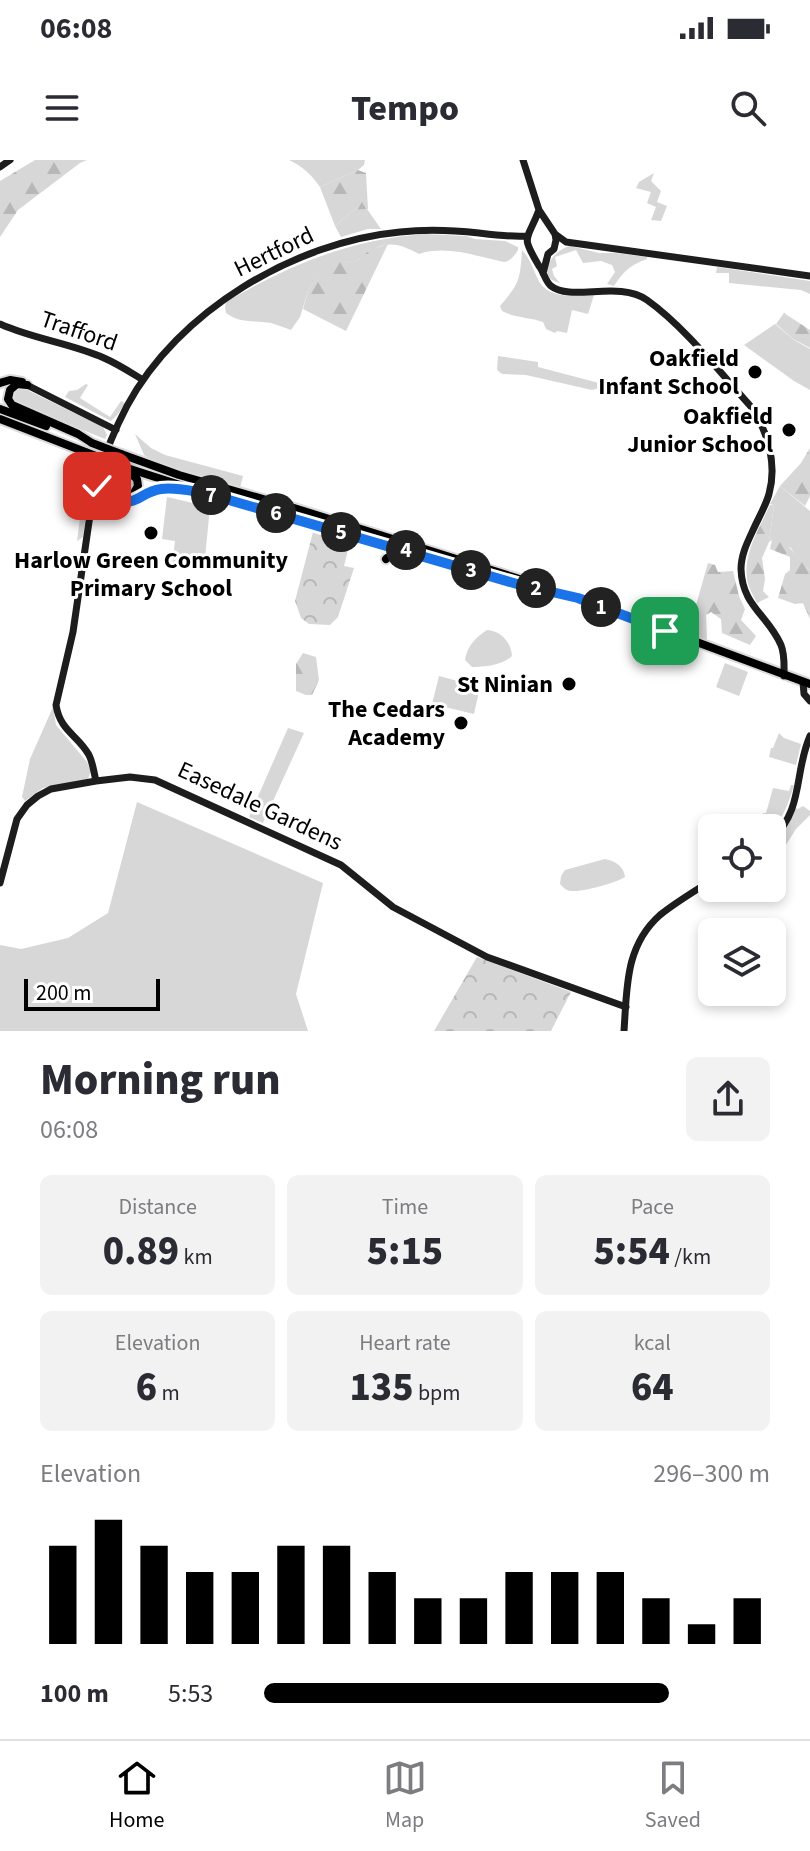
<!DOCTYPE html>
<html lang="en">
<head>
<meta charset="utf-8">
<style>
  body { margin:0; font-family:"Source Sans 3",sans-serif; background:#f2f2f3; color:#2b2b33; height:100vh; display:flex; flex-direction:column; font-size:30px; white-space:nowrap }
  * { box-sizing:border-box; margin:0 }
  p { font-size:26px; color:#7c7c81 }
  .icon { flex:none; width:44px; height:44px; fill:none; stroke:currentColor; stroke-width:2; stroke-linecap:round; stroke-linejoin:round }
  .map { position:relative; height:871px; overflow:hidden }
  .details { display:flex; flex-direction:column; background:#fff; flex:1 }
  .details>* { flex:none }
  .controls { position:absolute; left:698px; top:654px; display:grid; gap:16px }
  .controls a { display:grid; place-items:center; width:88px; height:88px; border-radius:12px; background:#fff; box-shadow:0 4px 12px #0003; font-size:40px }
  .scale { position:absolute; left:24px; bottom:20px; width:136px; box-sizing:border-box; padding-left:8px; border:4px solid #000; border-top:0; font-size:22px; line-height:28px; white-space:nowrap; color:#000; -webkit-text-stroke:6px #fff; paint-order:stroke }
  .pin { position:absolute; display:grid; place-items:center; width:68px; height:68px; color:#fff; margin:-34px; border-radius:16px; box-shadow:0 4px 12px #0006 }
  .km { position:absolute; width:40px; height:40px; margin:-20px; border-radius:50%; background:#222; color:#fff; font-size:22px; line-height:40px; text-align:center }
  .round { display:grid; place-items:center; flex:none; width:84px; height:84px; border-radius:12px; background:#f2f2f3 }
  .overview { display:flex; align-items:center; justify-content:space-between; height:136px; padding:0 40px }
  h1 { font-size:44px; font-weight:800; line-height:60px }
  .figures { display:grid; grid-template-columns:repeat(3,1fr); gap:12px; height:136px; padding:8px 40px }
  .figures div { display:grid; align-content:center; border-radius:12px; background:#f2f2f3; text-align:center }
  .figures b { font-size:40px; font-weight:800 }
  .figures small { font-size:22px; font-weight:400 }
  .figures p { font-size:22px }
  .chart { height:224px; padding:16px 40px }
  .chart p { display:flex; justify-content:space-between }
  .chart svg { width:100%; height:144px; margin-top:8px; stroke:#000; stroke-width:6 }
  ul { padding:0 40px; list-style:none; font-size:26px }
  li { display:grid; grid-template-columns:128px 96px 1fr; align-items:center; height:60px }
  li i { height:20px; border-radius:10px; background:#000 }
  .status { display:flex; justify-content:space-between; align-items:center; height:56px; padding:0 40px; background:#fff; direction:ltr }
  .status svg { height:22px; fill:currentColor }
  header { display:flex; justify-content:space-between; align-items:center; height:104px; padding:0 40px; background:#fff; font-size:36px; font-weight:800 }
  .dock { display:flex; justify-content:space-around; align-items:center; height:112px; border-top:2px solid #e1e1e2; background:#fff; font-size:22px; color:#7c7c81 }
  .dock a { display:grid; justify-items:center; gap:4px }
  .dock .selected { color:#000 }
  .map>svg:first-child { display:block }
  .grass { fill:#d7d7d7 }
  .forest { fill:url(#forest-firs) }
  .park { fill:url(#park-crowns) }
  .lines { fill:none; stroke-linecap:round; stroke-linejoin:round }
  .primary-casing { stroke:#dbdbdb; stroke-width:12 }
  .secondary { stroke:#1d1d1d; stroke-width:7 }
  .primary { stroke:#000; stroke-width:8 }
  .primary-bridge-casing { stroke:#dbdbdb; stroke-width:12; stroke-linecap:butt }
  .primary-bridge { stroke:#000; stroke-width:8 }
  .route-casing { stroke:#fff; stroke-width:16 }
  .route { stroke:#1a73e8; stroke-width:10 }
  .poi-dot { fill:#000; stroke:#fff; stroke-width:3 }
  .labels { text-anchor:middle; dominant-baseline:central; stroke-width:6; stroke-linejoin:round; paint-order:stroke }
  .street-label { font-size:24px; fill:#000; stroke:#fff }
  .poi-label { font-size:24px; font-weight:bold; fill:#000; stroke:#fff; text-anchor:end }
</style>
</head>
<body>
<div class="status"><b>06:08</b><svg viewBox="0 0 49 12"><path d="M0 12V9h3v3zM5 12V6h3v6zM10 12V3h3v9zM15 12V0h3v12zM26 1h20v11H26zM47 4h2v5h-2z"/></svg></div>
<header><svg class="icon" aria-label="menu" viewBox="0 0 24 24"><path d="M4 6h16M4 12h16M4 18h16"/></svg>Tempo<svg class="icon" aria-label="search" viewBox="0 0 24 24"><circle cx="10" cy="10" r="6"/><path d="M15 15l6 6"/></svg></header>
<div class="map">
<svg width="810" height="871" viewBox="0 0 810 871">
  <defs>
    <pattern id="forest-firs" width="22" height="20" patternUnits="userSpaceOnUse" patternTransform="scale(2)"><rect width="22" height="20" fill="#d7d7d7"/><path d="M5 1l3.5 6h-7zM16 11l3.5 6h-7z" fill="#b7b7b7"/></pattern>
    <pattern id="park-crowns" width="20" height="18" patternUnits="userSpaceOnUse" patternTransform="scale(2)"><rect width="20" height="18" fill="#d7d7d7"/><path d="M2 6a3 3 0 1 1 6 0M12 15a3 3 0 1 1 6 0" fill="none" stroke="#b7b7b7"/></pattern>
  </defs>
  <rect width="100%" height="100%" fill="#fff"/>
  <path class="grass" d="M289 0H365L364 5 358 10 320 27C312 15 302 6 289 0Z
    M654 13 651 21 661 31 657 42 667 46 661 61 651 60 656 47 647 43 651 32 636 28 639 22Z
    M367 49 381 69H368L341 77 335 66 354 50Z
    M426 74 466 76 475 79 505 81 518 87V90C514 96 511 101 504 102 476 96 446 85 419 94 390 78 380 83 355 102L329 101 308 131 300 157 291 170C285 168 278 165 271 163 254 160 241 164 226 153L225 147 226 142C291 104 351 79 426 74Z
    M570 86 599 93H616L647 97V99C630 105 624 111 614 126L607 124 615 112 612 105 601 101 583 103 576 90 555 97 557 106 552 109 554 116 560 123C534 118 552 90 570 86Z
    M522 90C532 101 533 111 540 123 552 140 576 135 594 135L588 154 572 150 567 173 557 171 555 173 546 169 543 162C530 157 515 158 502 151L500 146C520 123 520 119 522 90Z
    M717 107 810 121V134L801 130 729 123V113H716Z
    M775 164 794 180 810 189V230L794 221 744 185Z
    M498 196 538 202V207L599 223 607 220 599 228 592 230 526 215 502 214 497 210Z
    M86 224 88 225 80 238 110 257 121 241 125 243 118 254 111 261 65 237 69 231 77 230Z
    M21 227 103 267 107 275 105 279 14 242 12 240C12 233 13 229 21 227Z
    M135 274 151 288 165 295 243 316 240 328 155 302 144 295Z
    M87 303 96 308 88 340 83 377 77 381Z
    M105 310 130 320 134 326 130 332C122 335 102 335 101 323 101 322 105 311 105 310Z
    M780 326 810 351V410L800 402 791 388 772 380 769 382 774 345 770 344Z
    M167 337 210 347 204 408 172 406 175 381 162 379Z
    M487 470C502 471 511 483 512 496 503 505 485 507 472 507L465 500C467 486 476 477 487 470Z
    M725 503 748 512 739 536 716 527Z
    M439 516 480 527 474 554 432 544Z
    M53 547 56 565 87 602 91 611 88 619 43 628 25 641 22 637 30 599Z
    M288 568 304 573 263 663 249 657Z
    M779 573 784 578 801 584 796 605 769 597 771 588H773Z
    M791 625H794C789 642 784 657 772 669V668H759L763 653H766L773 628 789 631Z
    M137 642 323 723 296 834 308 871H0V785L21 789 68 778 108 753Z
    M803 646 810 651V655L796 669 774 704 772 701V683L787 667 796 648 798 649Z
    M605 699C615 701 624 706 625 717 616 723 582 732 572 731 566 731 564 728 560 724L561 716 565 710Z"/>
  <path class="forest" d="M35 0H87L80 3 18 50 0 77V21Z
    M358 10 366 13 368 49 354 50 335 66 320 27Z
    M388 84 346 171 303 149 308 131 329 100 355 102 370 90Z
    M784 153 810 170V188L793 179 776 164Z
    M810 288V336L805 346 780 326 801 303Z
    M770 345H774L769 382 762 398 765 419 763 431 769 437 757 443C753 435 748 427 747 419 743 393 760 367 770 345Z
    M772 380C790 380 797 400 810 410V459L803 443 795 444 778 438 785 414 790 410V397L770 389Z
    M708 403 715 405 718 412 733 411 739 436 745 449 741 460 756 476 750 485 722 473 721 459 711 452 706 455 707 478 704 483 664 468 660 463 665 458 678 465 688 466 692 459Z
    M303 493 316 497 319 520 312 535H306L296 531V504Z"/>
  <path class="park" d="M313 372 350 382 344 406 354 408 338 457 330 465 309 464 301 458 295 441Z
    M477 797 571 832 551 871H434Z"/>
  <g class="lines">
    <defs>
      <path id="primary" d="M0 223 10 220 22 222
        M27 225 17 224 10 230 8 239 12 245 78 274 92 283
        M0 249 46 266
        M0 259 88 293
        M121 294 179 315 294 348 526 421
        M127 308 205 333 517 424 578 438 810 524
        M96 335 104 340 127 343 156 330 166 328 178 329
        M125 339 132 336 138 326 137 319 126 310
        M386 399 394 392 402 391"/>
    </defs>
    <use href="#primary" class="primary-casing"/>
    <path class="secondary" d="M523 0 539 50 555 74 556 80 554 89 548 94 543 113
      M0 7 10 0
      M539 50C527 82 520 74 539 106 544 112 545 121 551 126 571 142 619 120 647 140 685 167 722 215 754 250 768 275 777 305 769 334 766 345 759 357 754 368 748 381 741 394 741 409 742 446 768 455 781 485 785 495 784 505 784 516
      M555 74 566 82 810 116
      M0 164C33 179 70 183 104 198 118 204 130 212 143 220
      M27 225 116 270
      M803 522 804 534 810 541
      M96 621C94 613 93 603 89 595 78 575 60 571 56 545L73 472 91 348C95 336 96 325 100 313 106 290 116 267 127 246 178 151 294 82 400 72 426 69 452 70 479 73 495 75 510 77 527 76
      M772 679C804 649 794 612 810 576
      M0 723 17 659 27 645 38 636 51 629 96 621 130 617 155 620 341 705 393 747 487 797 626 847
      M624 871C627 828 625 786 660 755 676 742 695 731 712 720"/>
    <use href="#primary" class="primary"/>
    <defs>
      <path id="primary-bridge" d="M92 283 121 294
        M88 293 127 308"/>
    </defs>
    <use href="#primary-bridge" class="primary-bridge-casing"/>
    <use href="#primary-bridge" class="primary-bridge"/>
  </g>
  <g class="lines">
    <defs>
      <path id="route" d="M97 326 96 335C102 339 107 340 114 341 139 346 140 332 161 329 175 327 191 331 205 333L517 424 578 438 665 471"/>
    </defs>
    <use href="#route" class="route-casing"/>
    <use href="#route" class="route"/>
  </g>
  <g class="poi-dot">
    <circle cx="755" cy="212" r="8"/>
    <circle cx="789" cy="270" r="8"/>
    <circle cx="151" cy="373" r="8"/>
    <circle cx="569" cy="524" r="8"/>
    <circle cx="461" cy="563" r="8"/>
  </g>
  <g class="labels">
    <g class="street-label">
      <text transform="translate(274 92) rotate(-26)">Hertford</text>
      <text transform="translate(79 171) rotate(19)">Trafford</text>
      <text transform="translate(260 646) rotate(25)">Easedale Gardens</text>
    </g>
    <g class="poi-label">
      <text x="739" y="198">Oakfield<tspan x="739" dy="28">Infant School</tspan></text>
      <text x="773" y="256">Oakfield<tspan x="773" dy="28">Junior School</tspan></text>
      <text x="151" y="400" text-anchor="middle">Harlow Green Community<tspan x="151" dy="28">Primary School</tspan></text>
      <text x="553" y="524">St Ninian</text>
      <text x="445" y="549">The Cedars<tspan x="445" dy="28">Academy</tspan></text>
    </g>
  </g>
</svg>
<div class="controls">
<a><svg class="icon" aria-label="locate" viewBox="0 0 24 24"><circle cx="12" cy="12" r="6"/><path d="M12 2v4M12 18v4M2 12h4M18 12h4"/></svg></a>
<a><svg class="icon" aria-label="layers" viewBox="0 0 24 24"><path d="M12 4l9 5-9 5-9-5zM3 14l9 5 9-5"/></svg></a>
</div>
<div class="scale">200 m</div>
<div class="pin" style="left:665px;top:471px;background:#1e9e55"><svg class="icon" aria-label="arrive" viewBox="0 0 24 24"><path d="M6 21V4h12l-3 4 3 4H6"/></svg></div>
<div class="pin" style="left:97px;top:326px;background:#d93025"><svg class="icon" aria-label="check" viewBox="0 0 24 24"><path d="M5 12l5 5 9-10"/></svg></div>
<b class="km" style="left:601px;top:447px">1</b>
<b class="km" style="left:536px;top:428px">2</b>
<b class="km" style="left:471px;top:410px">3</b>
<b class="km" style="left:406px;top:390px">4</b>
<b class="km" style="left:341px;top:372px">5</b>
<b class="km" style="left:276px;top:353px">6</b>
<b class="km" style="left:211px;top:335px">7</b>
</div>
<section class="details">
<div class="overview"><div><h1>Morning run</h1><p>06:08</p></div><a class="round"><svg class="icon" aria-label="share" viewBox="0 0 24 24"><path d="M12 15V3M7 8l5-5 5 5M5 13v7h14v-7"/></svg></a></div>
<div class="figures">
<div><p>Distance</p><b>0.89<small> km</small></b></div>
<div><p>Time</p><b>5:15</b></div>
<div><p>Pace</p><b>5:54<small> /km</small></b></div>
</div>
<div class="figures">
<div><p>Elevation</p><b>6<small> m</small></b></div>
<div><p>Heart rate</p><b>135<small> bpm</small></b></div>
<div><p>kcal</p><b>64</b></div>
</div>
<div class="chart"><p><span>Elevation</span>296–300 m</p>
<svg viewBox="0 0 160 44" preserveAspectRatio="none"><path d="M5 44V14M15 44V6M25 44V14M35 44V22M45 44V22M55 44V14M65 44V14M75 44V22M85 44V30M95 44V30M105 44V22M115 44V22M125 44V22M135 44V30M145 44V38M155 44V30"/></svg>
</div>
<ul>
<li><b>100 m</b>5:53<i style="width:80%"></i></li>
</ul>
</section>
<nav class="dock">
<a class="selected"><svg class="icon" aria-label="home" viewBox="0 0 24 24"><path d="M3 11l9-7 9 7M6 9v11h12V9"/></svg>Home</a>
<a><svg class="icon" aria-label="map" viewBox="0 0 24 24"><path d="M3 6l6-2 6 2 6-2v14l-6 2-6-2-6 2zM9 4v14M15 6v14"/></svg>Map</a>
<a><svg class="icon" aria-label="saved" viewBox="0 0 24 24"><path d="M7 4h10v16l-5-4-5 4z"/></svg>Saved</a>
</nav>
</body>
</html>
